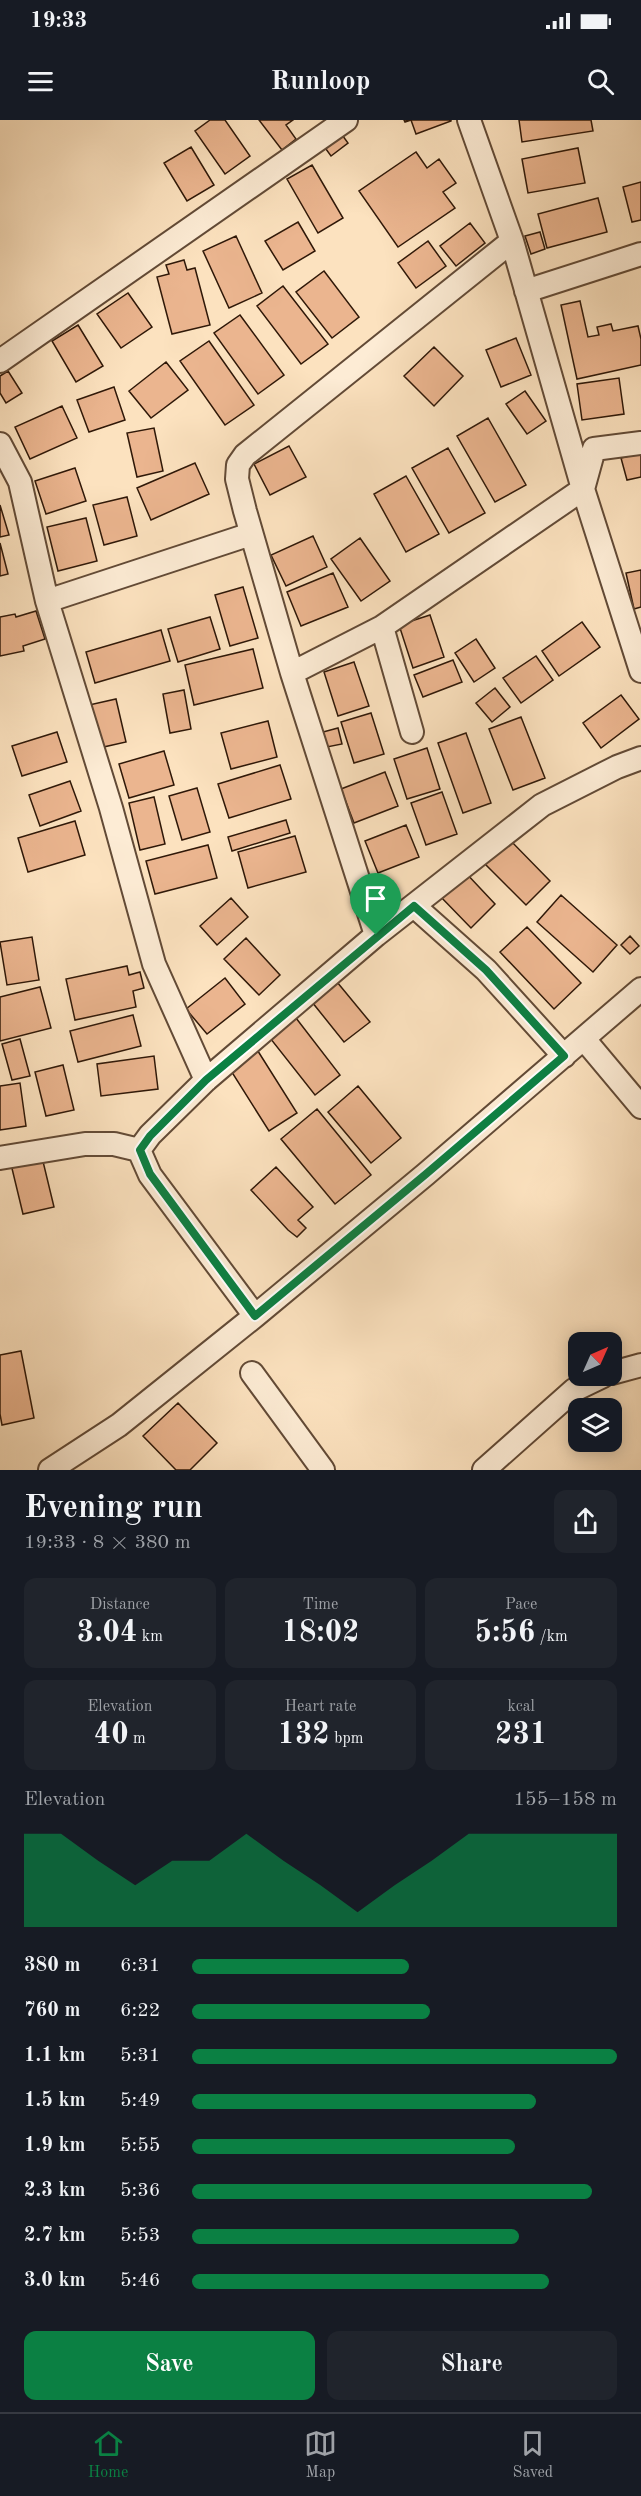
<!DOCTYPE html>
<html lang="en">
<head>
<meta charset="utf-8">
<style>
  body { margin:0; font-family:"Old Standard TT",serif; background:#20242c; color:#f1f3f6; height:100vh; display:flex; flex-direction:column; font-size:22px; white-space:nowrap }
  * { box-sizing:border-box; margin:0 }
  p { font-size:20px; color:#9ea1a6 }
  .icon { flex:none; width:33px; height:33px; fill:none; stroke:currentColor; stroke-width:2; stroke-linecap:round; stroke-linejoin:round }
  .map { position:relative; height:1350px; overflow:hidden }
  .panel { display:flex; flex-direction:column; background:#171b24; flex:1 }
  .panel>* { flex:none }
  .needle { width:39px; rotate:45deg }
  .fabs { position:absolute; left:568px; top:1212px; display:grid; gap:12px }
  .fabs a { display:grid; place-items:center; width:54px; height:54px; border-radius:12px; background:#171b24; box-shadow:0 3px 15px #0003; font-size:30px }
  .pin { position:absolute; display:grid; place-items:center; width:51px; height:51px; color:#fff; margin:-62px -26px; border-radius:50% 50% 50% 0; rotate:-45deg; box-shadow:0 0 6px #0007 }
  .pin .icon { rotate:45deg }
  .round { display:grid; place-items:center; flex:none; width:63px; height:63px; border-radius:12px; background:#20242c }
  .headline { display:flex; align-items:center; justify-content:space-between; height:102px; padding:0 24px }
  h1 { font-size:33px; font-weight:700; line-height:45px }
  .figures { display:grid; grid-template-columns:repeat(3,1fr); gap:9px; height:102px; padding:6px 24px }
  .figures div { display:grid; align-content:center; border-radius:12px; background:#20242c; text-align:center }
  .figures b { font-size:30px; font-weight:700 }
  .figures small { font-size:16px; font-weight:400 }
  .figures p { font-size:16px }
  .chart { height:168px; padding:12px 24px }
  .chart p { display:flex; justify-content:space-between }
  .chart svg { width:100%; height:108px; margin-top:6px; fill:#0b8043; opacity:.7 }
  .cta { display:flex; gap:12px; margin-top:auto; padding:12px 24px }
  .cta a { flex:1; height:69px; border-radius:12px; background:#0b8043; color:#fff; font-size:24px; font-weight:700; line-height:69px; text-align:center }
  .cta a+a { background:#20242c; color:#f1f3f6 }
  ul { padding:0 24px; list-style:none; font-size:20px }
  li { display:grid; grid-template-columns:96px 72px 1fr; align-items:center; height:45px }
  li i { height:15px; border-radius:8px; background:#0b8043 }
  .status { display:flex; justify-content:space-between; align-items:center; height:42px; padding:0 30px; background:#171b24; direction:ltr }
  .status svg { height:16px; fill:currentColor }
  header { display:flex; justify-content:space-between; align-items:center; height:78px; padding:0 24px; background:#171b24; font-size:27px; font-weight:700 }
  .tab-bar { display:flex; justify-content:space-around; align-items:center; height:84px; border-top:2px solid #363941; background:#171b24; font-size:16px; color:#9ea1a6 }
  .tab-bar a { display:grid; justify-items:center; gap:3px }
  .tab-bar .on { color:#0b8043 }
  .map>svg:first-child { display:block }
  .building { fill:#ebb58f; stroke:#2f1808; stroke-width:1.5 }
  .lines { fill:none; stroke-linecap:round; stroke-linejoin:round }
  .minor-casing { stroke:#624a36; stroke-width:26 }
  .minor { stroke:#fdecd5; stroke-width:22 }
  .route-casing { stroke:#fff; stroke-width:12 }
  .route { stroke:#0b8043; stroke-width:8 }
</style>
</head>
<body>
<div class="status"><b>19:33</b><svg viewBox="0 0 49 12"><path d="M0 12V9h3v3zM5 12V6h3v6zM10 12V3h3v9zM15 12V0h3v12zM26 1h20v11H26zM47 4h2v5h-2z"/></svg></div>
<header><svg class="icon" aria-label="menu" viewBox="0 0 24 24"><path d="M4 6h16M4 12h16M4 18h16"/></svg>Runloop<svg class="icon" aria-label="search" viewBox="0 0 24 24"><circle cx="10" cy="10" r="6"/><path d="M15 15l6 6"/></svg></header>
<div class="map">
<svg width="641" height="1350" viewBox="0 0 641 1350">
  <rect width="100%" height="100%" fill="#fce2bf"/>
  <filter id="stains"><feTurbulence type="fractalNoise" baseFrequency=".00333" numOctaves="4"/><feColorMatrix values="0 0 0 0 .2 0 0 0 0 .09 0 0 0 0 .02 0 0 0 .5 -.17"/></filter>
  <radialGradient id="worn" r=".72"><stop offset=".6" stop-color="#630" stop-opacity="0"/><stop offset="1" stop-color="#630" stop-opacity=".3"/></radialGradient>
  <path class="building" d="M210 0H225L250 36 225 54 195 11Z
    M259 0H293L286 5 296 19 282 30Z
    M404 0H451V1L416 14 411 0 405 2Z
    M519 0H591L593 11 522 22Z
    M340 12 348 23 331 36 323 25Z
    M191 27 214 65 187 81 164 43Z
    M578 28 585 63 528 73 522 39Z
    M416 32 427 48 439 39 456 63 443 72 455 88 398 127 359 71Z
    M312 45 343 98 318 113 287 59Z
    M641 62V100L632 102 623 67Z
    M598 78 607 112 547 128 538 94Z
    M298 102 315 131 283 150 265 121Z
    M470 103 485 123 456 146 440 126Z
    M540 112 545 129 531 134 525 116Z
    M236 116 262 173 229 188 203 131Z
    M428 121 446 146 416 168 398 143Z
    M184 140 187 150 195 148 210 205 172 214 157 157 169 154 166 145Z
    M324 151 359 197 332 218 296 172Z
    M283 166 328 224 301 244 257 186Z
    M128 173 152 207 121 228 97 194Z
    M580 181 588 217 599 215 597 207 611 204 613 211 638 206 641 219V245L577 259 561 185Z
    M240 195 284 255 258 274 214 213Z
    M78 205 103 246 76 262 52 221Z
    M516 218 531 255 501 267 486 230Z
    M209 221 254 285 225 305 180 241Z
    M434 227 463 256 434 286 404 256Z
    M166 242 188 270 151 298 129 271Z
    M8 251 22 273 6 283 0 273V256Z
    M619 258 624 294 582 300 577 264Z
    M114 267 125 300 89 312 77 280Z
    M525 271 546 301 527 314 506 284Z
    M62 286 77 318 30 339 15 307Z
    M488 298 526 365 495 382 457 316Z
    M154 308 163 351 137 357 127 313Z
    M289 326 306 357 270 375 254 344Z
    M448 328 485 393 449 413 412 348Z
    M641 333V357L627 360 621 338Z
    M195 343 209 374 151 400 137 368Z
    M75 348 86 381 46 394 35 361Z
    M406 356 439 414 406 432 374 374Z
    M127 377 137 416 104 425 93 385Z
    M0 385 9 415 0 417Z
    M86 398 97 441 58 451 47 407Z
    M313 416 327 447 286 466 271 435Z
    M360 418 390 461 361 481 331 439Z
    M0 423 8 454 0 456Z
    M641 450V487L634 489 626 453Z
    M333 453 348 487 301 506 287 472Z
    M243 467 258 518 230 526 215 475Z
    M36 491 45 519 23 526 24 531 0 536V497L15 494 16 497Z
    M430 495 444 537 413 548 399 505Z
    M210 497 220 529 178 542 168 509Z
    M582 502 600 527 559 556 542 531Z
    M161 510 170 541 95 563 86 532Z
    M476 519 495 548 474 562 455 533Z
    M253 529 263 568 194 585 185 545Z
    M536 536 553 560 521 583 503 558Z
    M453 540 462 562 423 577 414 555Z
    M354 542 369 586 338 596 324 552Z
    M495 568 510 587 492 602 476 583Z
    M184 570 191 609 170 613 163 574Z
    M621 575 639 599 601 628 583 603Z
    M116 579 126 622 99 628 89 585Z
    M371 593 384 634 354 643 341 602Z
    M521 597 545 658 513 670 489 609Z
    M268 601 277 637 231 649 221 613Z
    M338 608 342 624 327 627 323 612Z
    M57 612 67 642 22 656 12 626Z
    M466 613 491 683 463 693 438 623Z
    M427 628 440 669 407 679 394 639Z
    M164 631 174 665 129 678 119 644Z
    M280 645 291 679 229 698 218 664Z
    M385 652 398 686 354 703 341 669Z
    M70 661 81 691 40 706 29 675Z
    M197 668 210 712 182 720 169 676Z
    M442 672 457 714 426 725 411 683Z
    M154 677 165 724 140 730 129 683Z
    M286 700 290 713 232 731 228 717Z
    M75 701 85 735 28 752 18 718Z
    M406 705 419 737 378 753 365 721Z
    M295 716 306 752 248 768 238 732Z
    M506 716 550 761 526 785 482 741Z
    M208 725 217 758 155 774 146 741Z
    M464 751 495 784 471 808 439 775Z
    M561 775 617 825 593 852 537 802Z
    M231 778 248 797 217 825 200 806Z
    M527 807 581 863 554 889 500 832Z
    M630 816 639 826 630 834 621 825Z
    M32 817 39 860 7 865 0 822Z
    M246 818 280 855 259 875 224 839Z
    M127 846 129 855 140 852 144 868 133 871 136 887 75 900 66 859Z
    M225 858 245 884 207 914 186 889Z
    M337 862 370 902 344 922 312 882Z
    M40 867 51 908 0 921V877Z
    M133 895 141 926 78 942 70 911Z
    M296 898 340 955 315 975 270 918Z
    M20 919 30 956 12 960 2 924Z
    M256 928 297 993 269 1011 228 946Z
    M154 936 158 969 101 976 97 944Z
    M63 945 74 990 46 996 35 952Z
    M20 963 26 1006 0 1010V966Z
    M358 966 401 1018 371 1043 328 992Z
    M317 989 371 1055 335 1084 281 1019Z
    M40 1029 54 1087 23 1094 9 1036Z
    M276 1047 313 1087 298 1100 306 1108 297 1117 288 1110 251 1070Z
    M21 1231 34 1298 2 1305 0 1294V1235Z
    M178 1283 217 1323 190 1350H176L143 1316Z"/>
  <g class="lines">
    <defs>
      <path id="minor" d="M469 0 512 121 583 369 641 551
        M526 171 641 134
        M0 241 346 0
        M0 324 20 362 47 481 111 688 154 844 206 960
        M47 481 251 414
        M382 507 412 612
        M292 553 382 507 583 369 594 329 641 323
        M414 786 486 850 564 936
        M376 815 292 553 245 391 237 359 238 345 245 335 512 121
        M584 919 641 987
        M139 1030 150 1015 206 960 376 815 542 685 617 647 641 638
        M139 1030 150 1055 255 1196
        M0 1038 85 1024H114L139 1030
        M252 1253 323 1350
        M612 1253 641 1245
        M50 1350 119 1305 255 1196 426 1054 641 869
        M484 1350 574 1270 603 1256"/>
    </defs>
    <use href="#minor" class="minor-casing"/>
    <use href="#minor" class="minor"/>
  </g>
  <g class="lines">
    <defs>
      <path id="route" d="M414 786 486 850 564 936 426 1054 255 1196 150 1054 140 1030 150 1016 206 960Z"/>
    </defs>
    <use href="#route" class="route-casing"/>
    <use href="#route" class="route"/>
  </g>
  <rect width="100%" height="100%" filter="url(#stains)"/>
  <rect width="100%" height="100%" fill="url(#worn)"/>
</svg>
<div class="fabs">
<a><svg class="needle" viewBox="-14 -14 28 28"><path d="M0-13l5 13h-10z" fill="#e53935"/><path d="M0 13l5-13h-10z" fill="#9ea1a6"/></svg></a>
<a><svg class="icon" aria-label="layers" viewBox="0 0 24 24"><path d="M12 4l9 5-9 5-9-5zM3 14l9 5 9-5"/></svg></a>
</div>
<div class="pin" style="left:376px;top:815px;background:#1e9e55"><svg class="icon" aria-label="arrive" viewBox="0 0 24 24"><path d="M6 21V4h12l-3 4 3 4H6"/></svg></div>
</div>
<section class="panel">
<div class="headline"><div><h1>Evening run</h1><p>19:33 · 8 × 380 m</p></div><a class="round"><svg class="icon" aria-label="share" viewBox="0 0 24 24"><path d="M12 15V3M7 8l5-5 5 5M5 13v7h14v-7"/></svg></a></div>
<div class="figures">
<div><p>Distance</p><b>3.04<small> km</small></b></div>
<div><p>Time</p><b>18:02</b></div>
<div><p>Pace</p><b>5:56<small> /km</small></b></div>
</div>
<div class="figures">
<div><p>Elevation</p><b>40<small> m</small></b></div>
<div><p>Heart rate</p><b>132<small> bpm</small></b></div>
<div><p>kcal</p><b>231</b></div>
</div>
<div class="chart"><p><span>Elevation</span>155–158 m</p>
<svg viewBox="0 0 160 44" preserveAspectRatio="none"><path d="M0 44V6L10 6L20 17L30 27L40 17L50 17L60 6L70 17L80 27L90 38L100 27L110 17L120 6L130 6L140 6L150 6L160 6V44z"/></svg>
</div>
<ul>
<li><b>380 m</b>6:31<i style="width:51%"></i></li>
<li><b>760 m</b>6:22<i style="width:56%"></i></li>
<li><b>1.1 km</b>5:31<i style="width:100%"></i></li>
<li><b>1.5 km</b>5:49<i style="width:81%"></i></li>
<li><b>1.9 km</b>5:55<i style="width:76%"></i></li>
<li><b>2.3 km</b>5:36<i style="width:94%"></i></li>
<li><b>2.7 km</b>5:53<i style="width:77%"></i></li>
<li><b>3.0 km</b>5:46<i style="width:84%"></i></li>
</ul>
<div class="cta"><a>Save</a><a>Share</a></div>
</section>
<nav class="tab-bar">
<a class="on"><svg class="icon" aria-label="home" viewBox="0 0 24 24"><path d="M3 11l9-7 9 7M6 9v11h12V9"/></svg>Home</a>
<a><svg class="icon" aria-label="map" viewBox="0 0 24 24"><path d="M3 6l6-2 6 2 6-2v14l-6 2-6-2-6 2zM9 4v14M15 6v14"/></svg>Map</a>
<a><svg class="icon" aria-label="saved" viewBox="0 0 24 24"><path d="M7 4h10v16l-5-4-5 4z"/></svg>Saved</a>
</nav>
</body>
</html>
